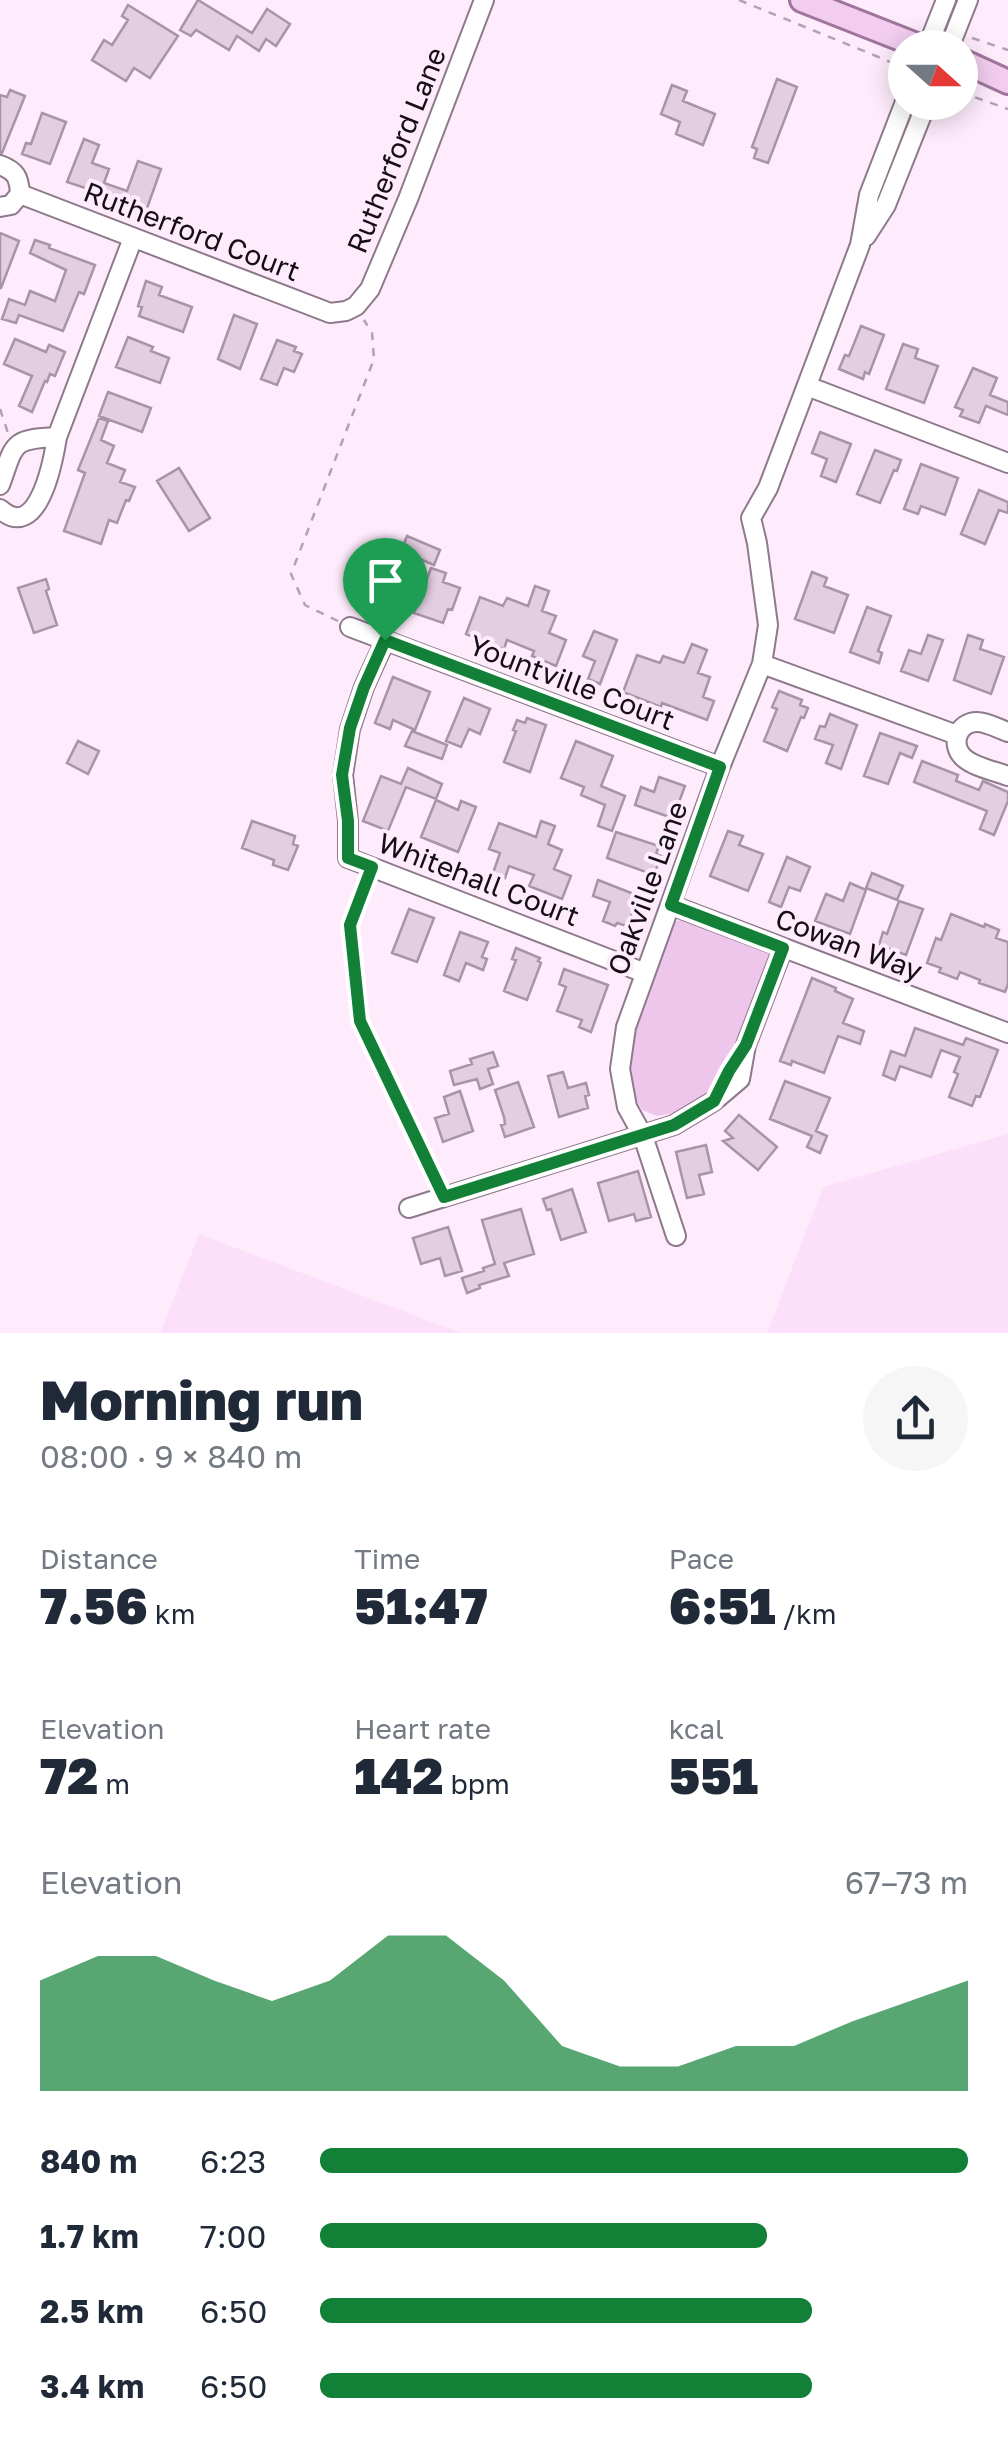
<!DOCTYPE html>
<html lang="en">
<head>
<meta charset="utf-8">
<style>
  body { margin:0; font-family:"Golos Text",sans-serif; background:#f6f6f7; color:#1f2937; height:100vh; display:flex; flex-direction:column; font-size:38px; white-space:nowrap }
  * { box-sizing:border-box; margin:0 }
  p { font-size:32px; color:#747a83 }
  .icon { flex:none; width:55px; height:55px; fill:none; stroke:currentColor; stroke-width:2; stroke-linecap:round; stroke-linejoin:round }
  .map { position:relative; height:1333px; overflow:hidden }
  .details { display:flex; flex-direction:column; background:#fff; flex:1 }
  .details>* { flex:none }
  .needle { width:65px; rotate:111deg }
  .fabs { position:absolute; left:888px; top:30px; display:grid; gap:20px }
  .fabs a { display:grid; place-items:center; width:90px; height:90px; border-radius:50%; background:#fff; box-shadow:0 5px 25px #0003; font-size:50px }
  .pin { position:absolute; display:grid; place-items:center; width:85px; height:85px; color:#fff; margin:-102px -42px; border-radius:50% 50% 50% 0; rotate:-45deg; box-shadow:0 0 10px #0007 }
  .pin .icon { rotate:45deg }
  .round { display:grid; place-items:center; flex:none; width:105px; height:105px; border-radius:52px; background:#f6f6f7 }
  .head { display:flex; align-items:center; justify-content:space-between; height:170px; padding:0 40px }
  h1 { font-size:55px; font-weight:800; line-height:75px }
  .metrics { display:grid; grid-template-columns:repeat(3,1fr); gap:15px; height:170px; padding:10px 40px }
  .metrics div { display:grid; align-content:center }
  .metrics b { font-size:50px; font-weight:800 }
  .metrics small { font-size:28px; font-weight:400 }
  .metrics p { font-size:28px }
  .chart { height:280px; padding:20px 40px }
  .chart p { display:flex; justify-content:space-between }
  .chart svg { width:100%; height:180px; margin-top:10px; fill:#128137; opacity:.7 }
  ul { padding:0 40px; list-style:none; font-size:32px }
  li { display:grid; grid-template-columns:160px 120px 1fr; align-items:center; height:75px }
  li i { height:25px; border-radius:12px; background:#128137 }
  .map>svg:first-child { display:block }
  .built { fill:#fce0fa }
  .green { fill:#eec5eb }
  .building { fill:#e3cee1; stroke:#a894a6; stroke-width:2.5 }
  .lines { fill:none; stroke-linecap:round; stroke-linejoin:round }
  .minor-casing { stroke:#8d7a8c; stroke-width:22 }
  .major-casing { stroke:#9f759c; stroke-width:28 }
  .path { stroke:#b1a3b0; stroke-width:2.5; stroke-dasharray:8 8; stroke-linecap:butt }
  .minor { stroke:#fff; stroke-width:18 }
  .major { stroke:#f2cdef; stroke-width:22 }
  .route-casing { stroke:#fff; stroke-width:20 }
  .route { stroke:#128137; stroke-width:12 }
  .labels { text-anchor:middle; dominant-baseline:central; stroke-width:8; stroke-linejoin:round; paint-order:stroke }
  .street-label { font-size:28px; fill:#150e15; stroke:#feecfc }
</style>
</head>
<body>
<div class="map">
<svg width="1008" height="1333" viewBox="0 0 1008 1333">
  <rect width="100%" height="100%" fill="#feecfc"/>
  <path class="built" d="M1008 1134V1333H767L823 1187Z
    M199 1234 461 1333H160Z"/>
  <path class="green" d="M689 916 760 942 768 954 771 965 740 1044 712 1093 681 1112 657 1116 642 1110C637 1101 631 1091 630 1081 622 1028 650 978 669 930L675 922Z"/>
  <path class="building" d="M198 0 252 33 267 9 290 24 276 46 266 39 259 51 237 36 229 50 196 30 191 36 180 30Z
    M128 5 178 36 150 78 134 68 126 81 92 60 104 40 112 45 128 20 122 16Z
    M777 79 797 87 768 163 754 158 757 149 752 147Z
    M672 85 687 91 683 101 715 114 703 145 676 134 680 122 661 114Z
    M10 90 25 96 2 153H0V95L7 97Z
    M42 113 66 122 50 164 22 154 26 143 31 144Z
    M84 139 99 145 92 163 109 169 104 183 127 191 138 161 161 169 145 214 132 210 134 204 67 182Z
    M0 233 19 241 1 288H0Z
    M35 240 50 245 49 248 95 265 84 294 79 292 63 331 19 315 16 323 2 319 9 299 25 305 30 291 55 301 66 270 30 253Z
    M146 281 162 287 159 295 192 307 183 332 139 316 142 307 138 306Z
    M234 315 257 324 240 369 218 359Z
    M861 326 884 335 869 374 865 372 863 379 839 369 845 355 849 356Z
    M128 337 153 347 151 351 169 358 160 383 116 367Z
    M15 339 46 352 49 345 65 352 55 376 50 374 47 382 45 381 32 412 19 406 32 376 4 364Z
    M277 340 296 347 294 351 302 354 294 372 284 368 277 385 261 379Z
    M903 344 918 349 915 358 938 366 924 403 886 389Z
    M973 368 997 378 990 395 1008 402V415L986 406 979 423 960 416 963 410 955 407Z
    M108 392 151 408 142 432 99 416Z
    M99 418 108 421 101 440 114 446 107 463 125 470 120 482 135 487 129 501 126 500 117 523 109 520 101 544 64 531 85 473 78 470Z
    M820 432 851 444 836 482 821 476 827 459 812 453Z
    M875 450 901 460 897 471 894 470 880 503 857 494Z
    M921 464 958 478 945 515 921 506 918 514 904 509Z
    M179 468 210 518 189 531 157 481Z
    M979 490 1008 502V513L999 510 985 544 961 534Z
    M407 536 440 550 434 565 401 551Z
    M379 545 401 554 385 595 363 586Z
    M431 568 446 573 443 582 460 588 452 610 448 609 443 623 414 613Z
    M812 572 827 578 824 586 848 595 834 633 795 619Z
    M46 579 49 589 46 591 57 625 34 633 18 588Z
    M535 586 549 591 542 611 556 616 549 633 566 640 556 666 532 656 534 651 507 640 504 649 466 634 480 597 503 606 507 598 528 606Z
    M867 607 891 616 878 651 882 653 879 663 850 652Z
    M594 631 617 640 600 684 588 679 595 661 583 656Z
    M928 635 943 640 928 681 901 671 909 650 921 654Z
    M968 635 983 640 980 649 1004 657 991 694 954 680Z
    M692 644 707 650 698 673 710 677 703 697 714 701 707 720 662 703 661 707 623 692 637 655 660 663 663 656 684 663Z
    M393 677 430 692 415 730 393 720 390 729 375 723Z
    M779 691 802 700 800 705 808 708 804 718 801 717 787 751 764 741 777 709 772 707Z
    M464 698 490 709 480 734 469 729 461 747 446 741Z
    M830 714 857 725 841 769 826 763 833 745 815 739 820 726 825 727Z
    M527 718 546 725 530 772 504 762 516 731 513 730 517 720 525 723Z
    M412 731 447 745 442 759 405 746Z
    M880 733 917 746 912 758 900 753 888 784 864 776Z
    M78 741 99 751 88 774 67 763Z
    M576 741 613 756 601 786 625 796 612 831 598 826 605 805 581 795 584 787 561 778Z
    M922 761 958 775 956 781 979 790 983 781 1008 792V801L994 835 980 829 987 811 914 782Z
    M408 768 442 784 436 799 406 787 388 831 363 821 381 776 401 784Z
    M659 777 685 786 678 805 674 804 669 817 635 805 641 787 654 792Z
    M436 800 458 810 461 801 476 807 458 852 421 837Z
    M252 821 295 836 293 844 298 846 288 870 273 865 274 860 242 848Z
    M541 821 555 826 548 844 562 850 554 869 571 876 562 899 529 886 534 875 509 866 505 878 493 873 500 853 489 849 499 823 536 837Z
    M728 831 743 836 739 845 763 854 748 891 710 876Z
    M616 832 659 846 656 854 661 856 654 875 607 858Z
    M787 857 810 867 800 891 789 887 781 907 769 902Z
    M872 873 903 886 897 900 866 888Z
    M598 880 639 896 627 926 617 923 615 926 603 921 610 902 593 896Z
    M850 883 866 890 850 934 815 921 826 894 843 901Z
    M899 901 923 909 906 955 879 945 883 932 887 934Z
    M409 909 434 918 417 962 392 953Z
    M951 914 984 927 985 924 999 930 996 938 1008 942V984L1005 992 979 983 980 980 960 972 957 979 939 972 941 968 927 963 936 938 941 940Z
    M460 932 488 942 482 957 487 959 483 970 466 963 459 981 444 975Z
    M516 948 540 958 538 961 541 963 527 1000 504 991 516 960 512 959Z
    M564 969 608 985 591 1032 579 1027 582 1020 557 1011 566 987 559 984Z
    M812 978 836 988 835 991 853 999 843 1023 864 1031 860 1044 838 1036 824 1073 792 1061 791 1065 780 1061Z
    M915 1028 963 1045 966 1038 998 1050 980 1097 976 1096 972 1106 949 1097 958 1074 954 1072 960 1057 941 1050 931 1077 900 1066 895 1080 883 1075 891 1051 905 1056Z
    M493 1052 498 1066 488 1069 493 1084 480 1089 477 1079 454 1085 450 1071 472 1064 470 1059Z
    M563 1072 568 1088 586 1083 589 1095 585 1096 588 1108 559 1117 548 1076Z
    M785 1081 830 1098 816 1131 827 1136 820 1153 807 1147 812 1136 770 1119Z
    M518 1082 534 1127 505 1137 501 1125 505 1124 504 1117 495 1090Z
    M460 1091 473 1131 443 1142 435 1118 449 1114 444 1097Z
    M739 1115 777 1147 758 1170 723 1141 733 1138 725 1131Z
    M706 1145 712 1172 699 1175 704 1194 687 1198 676 1152Z
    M638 1171 651 1217 636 1221 634 1214 609 1221 598 1183Z
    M572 1189 586 1232 561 1240 551 1209 547 1210 543 1199Z
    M521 1209 534 1254 504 1263 509 1276 479 1285 480 1288 467 1293 462 1278 484 1271 483 1268 495 1264 482 1220Z
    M448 1227 462 1271 445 1276 440 1258 421 1264 413 1238Z"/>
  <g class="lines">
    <defs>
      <path id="minor" d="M927 48 946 0
        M949 48 968 0
        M0 165C16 171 19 177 20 194L11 205 0 207
        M20 194 330 313 346 311 356 306 370 289 408 199 484 0
        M866 236 886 205 927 102
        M807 386 1008 463
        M0 485C15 444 10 439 57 437
        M0 509C38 543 53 462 57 437L133 238
        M350 627 720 767
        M385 641 364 687 350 729 343 775 348 821V858L645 973
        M762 664 957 735
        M1008 732C999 729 987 722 977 722 958 722 950 744 963 757 973 767 995 771 1008 776
        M671 905 1008 1033
        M409 1208 674 1125 714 1101 740 1079 746 1045 783 948
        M676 1236 643 1136 627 1107 620 1069 626 1027 720 767 762 664 768 625 757 543 751 518 768 488 860 245 869 195 905 102"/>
      <path id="major" d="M802 0 924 48
        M960 60 1008 82"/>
    </defs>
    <use href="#minor" class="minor-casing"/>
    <use href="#major" class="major-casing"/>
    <path class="path" d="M739 0 898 65H905
      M972 38 1008 50
      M960 92 1008 109
      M0 409 8 433
      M338 621 305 605 291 574 374 359 372 333 364 320
      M367 881 350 925 360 1021 437 1182"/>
    <use href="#minor" class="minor"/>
    <use href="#major" class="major"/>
  </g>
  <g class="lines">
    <defs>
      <path id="route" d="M385 640 720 767 671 905 783 948 746 1045 729 1071 714 1101 674 1125 444 1197 360 1021 350 925 372 867 348 858V821L342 775 350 728 364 687Z"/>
    </defs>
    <use href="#route" class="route-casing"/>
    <use href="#route" class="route"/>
  </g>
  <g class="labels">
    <g class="street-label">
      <text transform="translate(396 150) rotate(-68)">Rutherford Lane</text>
      <text transform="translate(192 231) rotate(21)">Rutherford Court</text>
      <text transform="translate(572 682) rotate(21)">Yountville Court</text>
      <text transform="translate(479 879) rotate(21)">Whitehall Court</text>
      <text transform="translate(647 888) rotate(-70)">Oakville Lane</text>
      <text transform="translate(849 944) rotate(21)">Cowan Way</text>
    </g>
  </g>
</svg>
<div class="fabs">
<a><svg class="needle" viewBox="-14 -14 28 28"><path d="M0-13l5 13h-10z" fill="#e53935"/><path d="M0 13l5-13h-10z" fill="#747a83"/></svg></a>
</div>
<div class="pin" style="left:385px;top:640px;background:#1e9e55"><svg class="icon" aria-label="arrive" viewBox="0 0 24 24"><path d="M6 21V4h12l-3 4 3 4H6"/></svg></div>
</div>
<section class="details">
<div class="head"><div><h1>Morning run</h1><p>08:00 · 9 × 840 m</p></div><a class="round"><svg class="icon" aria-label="share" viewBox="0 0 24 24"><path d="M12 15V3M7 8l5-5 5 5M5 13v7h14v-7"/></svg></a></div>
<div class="metrics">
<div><p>Distance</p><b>7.56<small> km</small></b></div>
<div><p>Time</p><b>51:47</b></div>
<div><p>Pace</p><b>6:51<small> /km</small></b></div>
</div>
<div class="metrics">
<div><p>Elevation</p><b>72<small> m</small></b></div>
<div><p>Heart rate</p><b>142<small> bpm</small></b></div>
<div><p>kcal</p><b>551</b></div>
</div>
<div class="chart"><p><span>Elevation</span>67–73 m</p>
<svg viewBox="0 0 160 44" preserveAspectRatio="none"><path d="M0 44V17L10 11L20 11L30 17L40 22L50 17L60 6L70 6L80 17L90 33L100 38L110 38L120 33L130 33L140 27L150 22L160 17V44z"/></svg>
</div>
<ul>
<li><b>840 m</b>6:23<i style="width:100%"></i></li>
<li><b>1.7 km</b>7:00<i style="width:69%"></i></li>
<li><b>2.5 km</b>6:50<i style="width:76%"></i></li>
<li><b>3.4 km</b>6:50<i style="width:76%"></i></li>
</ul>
</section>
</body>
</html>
